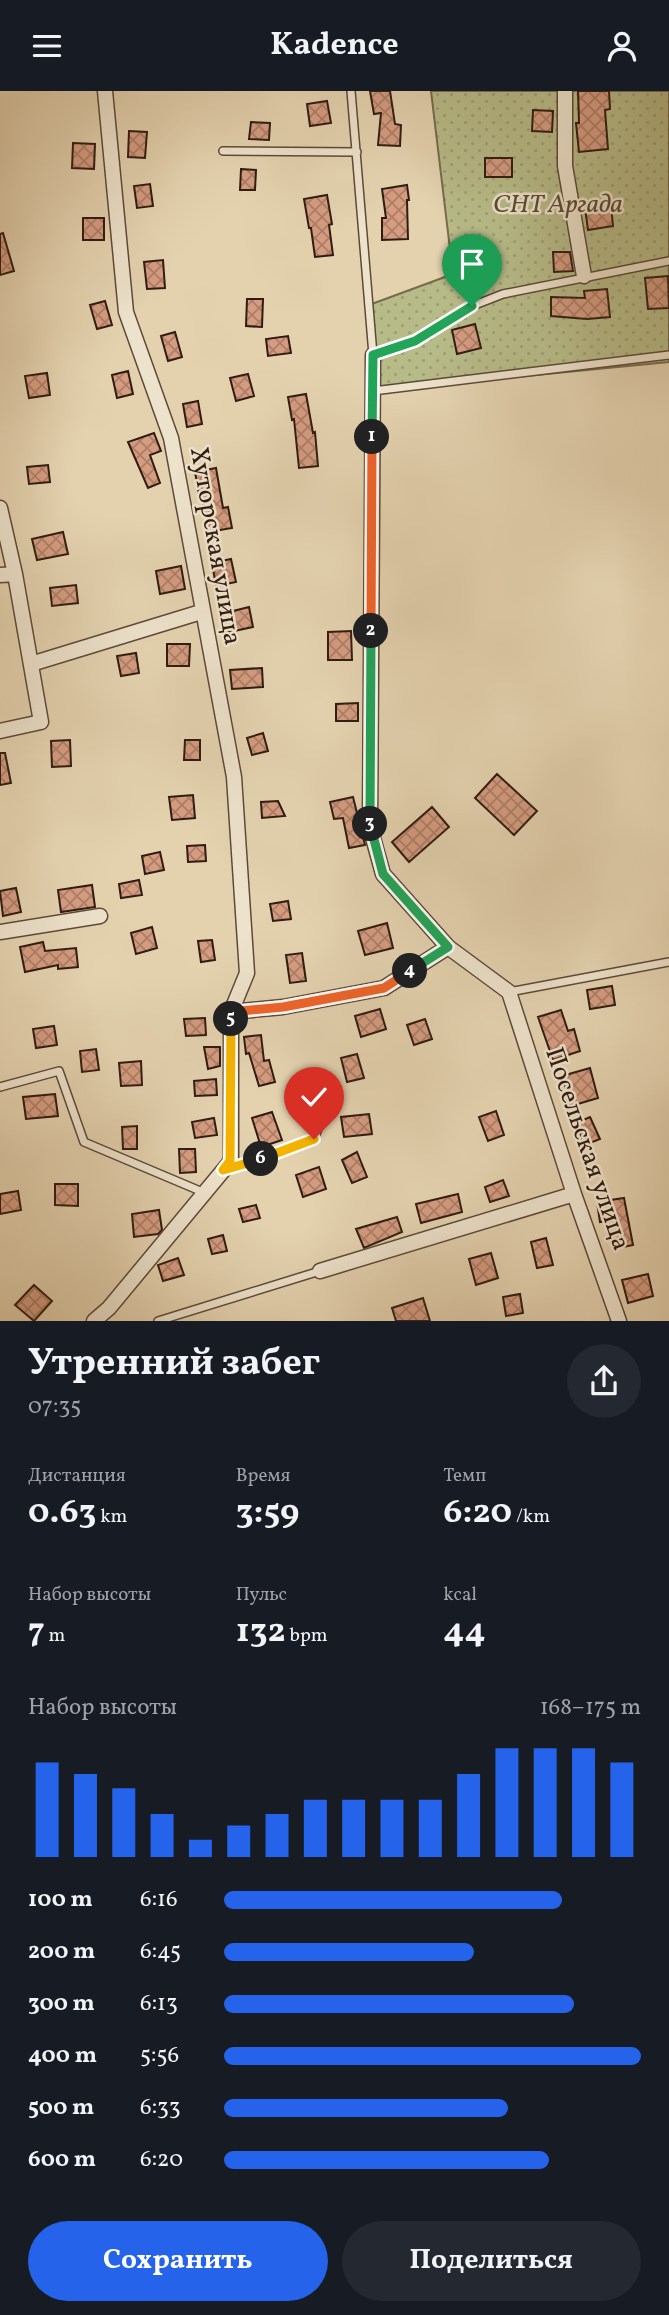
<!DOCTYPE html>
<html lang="ru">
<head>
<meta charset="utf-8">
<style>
  body { margin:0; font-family:Vollkorn,serif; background:#242831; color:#f1f3f6; height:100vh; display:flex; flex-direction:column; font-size:26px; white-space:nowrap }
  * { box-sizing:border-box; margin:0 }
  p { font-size:23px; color:#9ea1a6 }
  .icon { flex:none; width:38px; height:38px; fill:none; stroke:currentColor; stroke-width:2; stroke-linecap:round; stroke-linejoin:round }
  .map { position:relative; height:1230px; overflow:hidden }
  .details { display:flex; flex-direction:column; background:#171b24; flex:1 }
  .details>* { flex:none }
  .pin { position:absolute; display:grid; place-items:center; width:60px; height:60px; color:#fff; margin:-72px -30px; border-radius:50% 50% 50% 0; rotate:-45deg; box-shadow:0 0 7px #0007 }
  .pin .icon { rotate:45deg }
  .km { position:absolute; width:35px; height:35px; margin:-18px; border-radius:50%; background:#222; color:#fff; font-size:19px; line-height:35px; text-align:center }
  .round { display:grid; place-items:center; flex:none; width:74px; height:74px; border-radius:37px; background:#242831 }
  .headline { display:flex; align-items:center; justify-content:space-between; height:119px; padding:0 28px }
  h1 { font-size:38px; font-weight:700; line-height:52px }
  .metrics { display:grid; grid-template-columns:repeat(3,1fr); gap:10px; height:119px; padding:7px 28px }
  .metrics div { display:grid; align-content:center }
  .metrics b { font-size:35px; font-weight:700 }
  .metrics small { font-size:19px; font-weight:400 }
  .metrics p { font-size:19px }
  .chart { height:196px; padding:14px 28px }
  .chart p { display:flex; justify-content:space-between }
  .chart svg { width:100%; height:126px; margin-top:7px; stroke:#2563eb; stroke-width:6 }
  .cta { display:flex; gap:14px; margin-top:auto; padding:14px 28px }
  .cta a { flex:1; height:80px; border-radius:42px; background:#2563eb; color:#fff; font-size:28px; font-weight:700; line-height:80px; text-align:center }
  .cta a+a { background:#242831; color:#f1f3f6 }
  ul { padding:0 28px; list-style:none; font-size:23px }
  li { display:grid; grid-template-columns:112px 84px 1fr; align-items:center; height:52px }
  li i { height:18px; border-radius:9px; background:#2563eb }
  header { display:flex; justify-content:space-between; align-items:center; height:91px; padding:0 28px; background:#171b24; font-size:32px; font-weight:700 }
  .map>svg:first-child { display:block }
  .park { fill:url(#park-dots); stroke:#746c4d; stroke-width:2 }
  .building { fill:url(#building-cross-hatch); stroke:#301c12; stroke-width:2 }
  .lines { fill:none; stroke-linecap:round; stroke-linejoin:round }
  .lane-casing { stroke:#5d4a39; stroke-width:10 }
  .street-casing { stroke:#5d4a39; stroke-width:17 }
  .lane { stroke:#ede2cb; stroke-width:7 }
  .street { stroke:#ede2cb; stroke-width:14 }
  .split-1-casing { stroke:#fff; stroke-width:14 }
  .split-2-casing { stroke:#fff; stroke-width:14 }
  .split-3-casing { stroke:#fff; stroke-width:14 }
  .split-4-casing { stroke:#fff; stroke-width:14 }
  .split-5-casing { stroke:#fff; stroke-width:14 }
  .split-6-casing { stroke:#fff; stroke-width:14 }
  .split-7-casing { stroke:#fff; stroke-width:14 }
  .split-1 { stroke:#22a559; stroke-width:9 }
  .split-2 { stroke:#f0652b; stroke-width:9 }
  .split-3 { stroke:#22a559; stroke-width:9 }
  .split-4 { stroke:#22a559; stroke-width:9 }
  .split-5 { stroke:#f0652b; stroke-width:9 }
  .split-6 { stroke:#f5b400; stroke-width:9 }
  .split-7 { stroke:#f5b400; stroke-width:9 }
  .labels { text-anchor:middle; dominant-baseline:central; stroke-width:5; stroke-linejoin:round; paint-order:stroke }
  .park-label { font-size:26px; font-style:italic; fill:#584c35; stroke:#ede2cb }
  .street-label { font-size:26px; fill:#301c12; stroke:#ede2cb }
</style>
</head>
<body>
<header><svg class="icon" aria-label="menu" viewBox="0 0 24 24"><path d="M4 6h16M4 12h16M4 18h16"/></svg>Kadence<svg class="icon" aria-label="person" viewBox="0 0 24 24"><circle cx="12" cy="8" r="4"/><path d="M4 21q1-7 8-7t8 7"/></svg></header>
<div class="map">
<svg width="669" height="1230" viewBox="0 0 669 1230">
  <defs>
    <pattern id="park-dots" width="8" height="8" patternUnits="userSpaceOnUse" patternTransform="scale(1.75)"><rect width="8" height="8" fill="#b7bb88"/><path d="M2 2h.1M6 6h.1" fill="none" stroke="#9ea074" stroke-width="1.8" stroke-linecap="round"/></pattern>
    <pattern id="building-cross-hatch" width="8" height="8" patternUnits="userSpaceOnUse" patternTransform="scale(1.75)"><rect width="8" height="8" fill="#d59c80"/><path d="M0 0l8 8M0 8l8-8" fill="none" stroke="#ad7e67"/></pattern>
  </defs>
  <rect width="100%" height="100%" fill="#e4d2af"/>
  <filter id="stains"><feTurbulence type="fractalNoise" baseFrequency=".00286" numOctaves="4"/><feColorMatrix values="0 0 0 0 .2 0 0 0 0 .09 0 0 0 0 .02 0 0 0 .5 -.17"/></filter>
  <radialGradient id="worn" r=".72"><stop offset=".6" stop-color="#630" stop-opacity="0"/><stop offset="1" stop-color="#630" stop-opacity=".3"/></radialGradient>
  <path class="park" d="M431 0H669V271L373 300 369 214 453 183Z"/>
  <path class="building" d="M370 0H390L395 33 401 34 400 55 378 54 381 22 374 23Z
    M578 0H609L610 18 605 19 608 58 579 61 576 32H579Z
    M327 10 331 32 310 35 307 13Z
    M533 19 553 20 552 41 532 40Z
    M251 31 270 32 269 49 249 48Z
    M129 40 147 41 145 67 128 66Z
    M73 52 95 53 94 78 72 77Z
    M485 67H512V86H485Z
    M241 78 256 79 255 99H240Z
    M150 93 153 115 137 117 134 95Z
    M407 94 409 109H407L408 148 382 149V127H386L382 98Z
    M327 104 332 133 329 134 333 164 315 166 311 137H309L304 108Z
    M611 114 613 135 588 139 585 117Z
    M83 127H104V149H83Z
    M3 142 14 180 0 184V143Z
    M553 161H570L573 180 554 181Z
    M163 169 165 197 147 198 144 171Z
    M668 185 669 217 648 218 645 187Z
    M607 198 610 226 587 228 551 225V206L585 207 584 200Z
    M247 208H263L262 236 246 235Z
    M105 210 112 234 97 238 90 214Z
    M475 233 481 257 457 263 452 239Z
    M175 241 182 266 168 270 161 245Z
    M288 245 291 262 268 265 266 248Z
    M128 280 133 303 117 307 112 284Z
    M47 282 50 304 29 307 25 285Z
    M248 283 254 305 236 310 230 287Z
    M306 303 313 342 315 341 318 375 299 377 294 328 292 329 288 306Z
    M198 310 202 333 187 336 183 313Z
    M154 342 161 360 150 364 160 392 148 397 128 351Z
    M48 374 50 391 29 393 27 376Z
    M216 377 223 417 228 416 232 437 208 441 201 402 199 403 195 381Z
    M63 441 68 463 37 469 32 448Z
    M231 468 236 491 216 495 212 472Z
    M181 475 185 498 160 503 156 480Z
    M76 494 78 512 52 515 50 497Z
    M249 516 253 536 225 542 221 523Z
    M351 540 352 569H328V541Z
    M167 553H190L189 575H167Z
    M136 562 139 582 121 585 117 565Z
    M262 577 263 596 232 598 230 579Z
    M358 612V630H336V613Z
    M263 642 268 660 252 664 247 647Z
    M70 649 71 675 52 676 51 650Z
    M185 649H200V669H184Z
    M0 662H5L11 692 0 694Z
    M497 683 537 720 514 744 475 707Z
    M193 704 195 727 172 729 169 706Z
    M353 706 365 754 349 757 343 727 334 728 330 711Z
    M278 710 285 725 262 727 261 711Z
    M432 716 449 736 409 771 392 751Z
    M205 754 206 770 188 771 187 755Z
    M160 761 164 779 145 783 142 765Z
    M139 789 142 804 121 807 119 793Z
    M92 794 95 816 61 821 58 799Z
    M16 797 21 821 3 825 0 800Z
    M288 810 291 828 273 830 270 813Z
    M387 832 393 857 365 864 358 840Z
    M152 836 157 857 136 863 131 842Z
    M212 849 215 869 201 871 198 850Z
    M43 851 45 860 76 857 78 876 58 878V874L25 881 20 856Z
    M302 862 306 890 290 892 286 864Z
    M612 895 615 914 590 918 587 899Z
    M380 918 386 938 361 946 355 925Z
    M561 919 568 940 574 938 580 960 553 969 538 926Z
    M205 927 206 944 186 945 184 928Z
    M425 928 432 948 414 954 407 934Z
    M54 935 57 954 36 957 33 938Z
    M261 944 264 970 269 969 275 991 259 995 249 962 246 963 244 946Z
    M204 956H220V975L208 978Z
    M96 958 99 979 82 981 80 960Z
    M357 963 364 987 347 991 341 967Z
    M141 970 142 994 121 995 119 972Z
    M590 977 598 1007 571 1015 562 985Z
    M216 988 217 1004 195 1005 194 990Z
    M55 1003 58 1025 26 1028 23 1006Z
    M496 1020 504 1044 488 1050 479 1026Z
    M272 1021 282 1049 261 1056 252 1027Z
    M369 1023 372 1043 344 1046 341 1026Z
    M590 1026 600 1048 585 1054 576 1032Z
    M214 1027 217 1044 195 1047 192 1031Z
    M137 1035V1058H123L122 1036Z
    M179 1058H195L196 1081 180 1082Z
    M357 1061 367 1086 352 1092 342 1069Z
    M319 1076 326 1098 303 1106 296 1084Z
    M503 1089 509 1105 490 1111 485 1096Z
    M55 1093H78V1115L55 1114Z
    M18 1100 21 1119 0 1123V1103Z
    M458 1103 462 1121 421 1132 416 1113Z
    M624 1107 633 1154 613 1158 607 1130 600 1131 597 1111Z
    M256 1114 260 1127 243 1131 239 1118Z
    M159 1119 162 1139 158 1143 134 1146 132 1123Z
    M397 1126 402 1141 364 1157 356 1138Z
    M223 1144 227 1160 212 1163 208 1148Z
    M546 1147 553 1174 537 1177 531 1151Z
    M491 1162 498 1187 476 1194 469 1168Z
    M178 1167 184 1184 163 1190 158 1174Z
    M648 1183 653 1205 628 1212 622 1189Z
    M34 1194 52 1210 34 1230 15 1214Z
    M520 1203 523 1222 506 1225 503 1206Z
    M423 1207 430 1230H396L392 1217Z"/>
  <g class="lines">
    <defs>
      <path id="lane" d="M351 0 373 264 415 250 472 215 503 203 669 170
        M223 60 357 61
        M373 300 669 264
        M509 901 669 871
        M0 996 59 980 84 1051 205 1102
        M227 1078 314 1048 324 1023
        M158 1230 320 1180"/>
      <path id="street" d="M565 0V75L584 185
        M373 264 370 736 383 783 448 856 509 901 574 1103 619 1230
        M0 417 15 483 41 631 0 640
        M0 484 15 483
        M31 573 201 521
        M0 841 100 825
        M231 921 283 916 384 897 448 856
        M320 1180 574 1103
        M94 1230 109 1217 231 1070V921L247 882 234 686 171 347 126 221 105 0"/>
    </defs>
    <use href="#lane" class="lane-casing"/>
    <use href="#street" class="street-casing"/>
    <use href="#lane" class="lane"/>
    <use href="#street" class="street"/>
  </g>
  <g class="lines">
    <defs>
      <path id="split-1" d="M372 346 373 264 415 250 472 215"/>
      <path id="split-2" d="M371 540 372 346"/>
      <path id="split-3" d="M370 733 371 540"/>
      <path id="split-4" d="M370 733 383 783 448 856 410 880"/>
      <path id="split-5" d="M231 928V921L283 916 384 897 410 880"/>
      <path id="split-6" d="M231 928 230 1070 223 1079 261 1068"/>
      <path id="split-7" d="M261 1068 314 1048"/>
    </defs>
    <use href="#split-1" class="split-1-casing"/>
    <use href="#split-2" class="split-2-casing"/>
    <use href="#split-3" class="split-3-casing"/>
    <use href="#split-4" class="split-4-casing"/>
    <use href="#split-5" class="split-5-casing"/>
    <use href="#split-6" class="split-6-casing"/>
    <use href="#split-7" class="split-7-casing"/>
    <use href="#split-1" class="split-1"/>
    <use href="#split-2" class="split-2"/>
    <use href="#split-3" class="split-3"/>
    <use href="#split-4" class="split-4"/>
    <use href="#split-5" class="split-5"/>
    <use href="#split-6" class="split-6"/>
    <use href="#split-7" class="split-7"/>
  </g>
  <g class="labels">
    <g class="park-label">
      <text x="558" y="114">СНТ Аргада</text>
    </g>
    <g class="street-label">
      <text transform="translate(215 455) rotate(80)">Хуторская улица</text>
      <text transform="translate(587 1058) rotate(71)">Посельская улица</text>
    </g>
  </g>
  <rect width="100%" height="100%" filter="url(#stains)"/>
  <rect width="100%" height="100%" fill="url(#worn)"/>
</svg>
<div class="pin" style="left:472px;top:215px;background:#1e9e55"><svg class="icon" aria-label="arrive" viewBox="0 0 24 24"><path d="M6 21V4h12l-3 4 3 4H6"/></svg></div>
<div class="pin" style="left:314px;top:1048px;background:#d93025"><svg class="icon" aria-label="check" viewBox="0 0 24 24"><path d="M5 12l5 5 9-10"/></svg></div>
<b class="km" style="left:372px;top:346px">1</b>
<b class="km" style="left:371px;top:540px">2</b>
<b class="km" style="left:370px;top:733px">3</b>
<b class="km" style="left:410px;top:880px">4</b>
<b class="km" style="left:231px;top:928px">5</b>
<b class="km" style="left:261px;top:1068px">6</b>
</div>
<section class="details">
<div class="headline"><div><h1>Утренний забег</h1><p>07:35</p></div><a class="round"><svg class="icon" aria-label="share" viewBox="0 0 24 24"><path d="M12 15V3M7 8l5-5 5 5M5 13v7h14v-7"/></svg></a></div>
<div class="metrics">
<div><p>Дистанция</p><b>0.63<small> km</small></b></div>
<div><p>Время</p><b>3:59</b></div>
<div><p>Темп</p><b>6:20<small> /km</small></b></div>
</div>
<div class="metrics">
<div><p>Набор высоты</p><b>7<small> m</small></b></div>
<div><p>Пульс</p><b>132<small> bpm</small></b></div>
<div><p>kcal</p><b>44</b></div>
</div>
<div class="chart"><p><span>Набор высоты</span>168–175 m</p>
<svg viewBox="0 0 160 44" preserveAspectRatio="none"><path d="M5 44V11M15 44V15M25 44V20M35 44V29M45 44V38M55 44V33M65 44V29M75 44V24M85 44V24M95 44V24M105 44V24M115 44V15M125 44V6M135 44V6M145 44V6M155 44V11"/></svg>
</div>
<ul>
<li><b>100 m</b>6:16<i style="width:81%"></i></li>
<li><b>200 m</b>6:45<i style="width:60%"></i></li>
<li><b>300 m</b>6:13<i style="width:84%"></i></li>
<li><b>400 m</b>5:56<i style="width:100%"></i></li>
<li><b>500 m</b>6:33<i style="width:68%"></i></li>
<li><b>600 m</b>6:20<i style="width:78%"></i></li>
</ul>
<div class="cta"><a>Сохранить</a><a>Поделиться</a></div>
</section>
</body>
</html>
